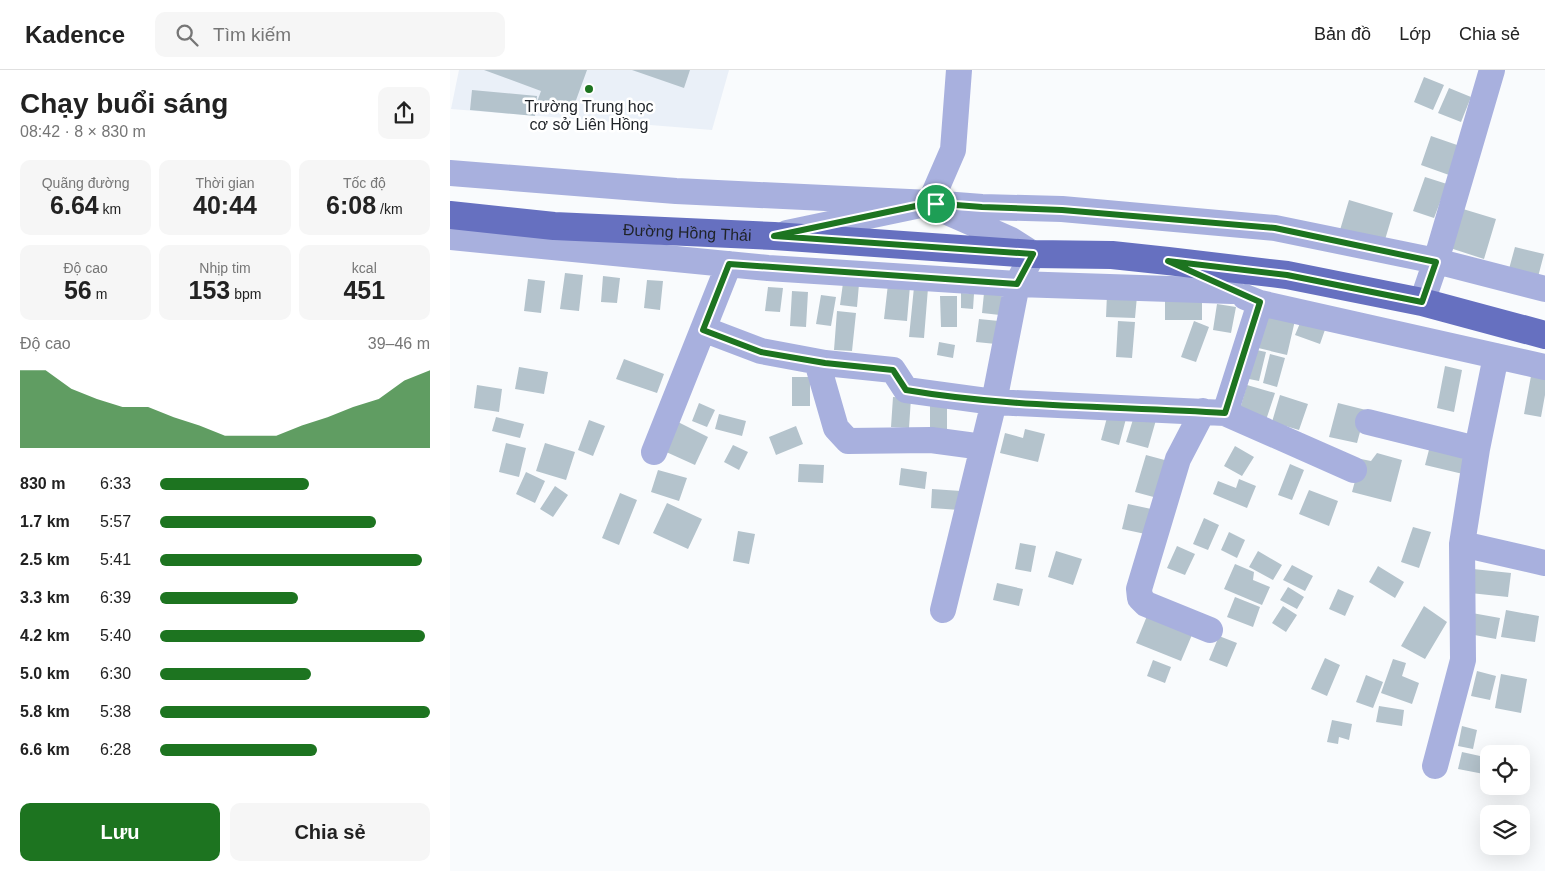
<!DOCTYPE html>
<html lang="vi">
<head>
<meta charset="utf-8">
<style>
  body { margin:0; font-family:Helvetica,sans-serif; background:#f6f6f6; color:#222; height:100vh; display:flex; flex-direction:column; font-size:19px; white-space:nowrap }
  * { box-sizing:border-box; margin:0 }
  p { font-size:16px; color:#767676 }
  .icon { flex:none; width:28px; height:28px; fill:none; stroke:currentColor; stroke-width:2; stroke-linecap:round; stroke-linejoin:round }
  .map { position:relative; flex:1; overflow:hidden }
  .drawer { display:flex; flex-direction:column; background:#fff; width:450px }
  .drawer>* { flex:none }
  .buttons { position:absolute; left:1030px; top:675px; display:grid; gap:10px }
  .buttons a { display:grid; place-items:center; width:50px; height:50px; border-radius:10px; background:#fff; box-shadow:0 5px 20px #0002; font-size:25px }
  .pin { position:absolute; display:grid; place-items:center; width:42px; height:42px; color:#fff; margin:-21px; border:2px solid #fff; border-radius:50%; box-shadow:0 1px 5px #0007 }
  .round { display:grid; place-items:center; flex:none; width:52px; height:52px; border-radius:10px; background:#f6f6f6 }
  .headline { display:flex; align-items:center; justify-content:space-between; height:85px; padding:0 20px }
  h1 { font-size:28px; font-weight:800; line-height:38px }
  .metrics { display:grid; grid-template-columns:repeat(3,1fr); gap:8px; height:85px; padding:5px 20px }
  .metrics div { display:grid; align-content:center; border-radius:10px; background:#f6f6f6; text-align:center }
  .metrics b { font-size:25px; font-weight:800 }
  .metrics small { font-size:14px; font-weight:400 }
  .metrics p { font-size:14px }
  .chart { height:140px; padding:10px 20px }
  .chart p { display:flex; justify-content:space-between }
  .chart svg { width:100%; height:90px; margin-top:5px; fill:#1d7420; opacity:.7 }
  .action { display:flex; gap:10px; margin-top:auto; padding:10px 20px }
  .action a { flex:1; height:58px; border-radius:10px; background:#1d7420; color:#fff; font-size:20px; font-weight:800; line-height:58px; text-align:center }
  .action a+a { background:#f6f6f6; color:#222 }
  ul { padding:0 20px; list-style:none; font-size:16px }
  li { display:grid; grid-template-columns:80px 60px 1fr; align-items:center; height:38px }
  li i { height:12px; border-radius:6px; background:#1d7420 }
  header { display:flex; align-items:center; gap:30px; box-sizing:border-box; height:70px; padding:0 25px; background:#fff; border-bottom:1px solid #e0e0e0 }
  header strong { font-size:24px }
  nav { display:flex; gap:28px; margin-inline-start:auto; font-size:18px }
  .search { width:350px; height:45px; background:#f6f6f6; display:flex; align-items:center; gap:12px; box-sizing:border-box; padding:0 18px; border-radius:10px; color:#767676; font-size:19px }
  main { display:flex; flex:1; min-height:0 }
  .map>svg:first-child { display:block }
  .built { fill:#eaf0f8 }
  .building { fill:#b4c3cc }
  .lines { fill:none; stroke-linecap:round; stroke-linejoin:round }
  .minor { stroke:#a8b0de; stroke-width:26 }
  .major { stroke:#6670c0; stroke-width:28 }
  .route-casing { stroke:#fff; stroke-width:10 }
  .route { stroke:#1d7420; stroke-width:6 }
  .poi-dot { fill:#1d7420; stroke:#fff; stroke-width:2 }
  .labels { text-anchor:middle; dominant-baseline:central; stroke-width:5; stroke-linejoin:round; paint-order:stroke }
  .poi-label { font-size:16px; fill:#1f2328; stroke:#fff }
  .street-label { font-size:16px; fill:#1f2328; stroke:#fff }
</style>
</head>
<body>
<header>
<strong>Kadence</strong>
<div class="search"><svg class="icon" aria-label="search" viewBox="0 0 24 24"><circle cx="10" cy="10" r="6"/><path d="M15 15l6 6"/></svg>Tìm kiếm</div>
<nav><a>Bản đồ</a><a>Lớp</a><a>Chia sẻ</a></nav>
</header>
<main>
<section class="drawer">
<div class="headline"><div><h1>Chạy buổi sáng</h1><p>08:42 · 8 × 830 m</p></div><a class="round"><svg class="icon" aria-label="share" viewBox="0 0 24 24"><path d="M12 15V3M7 8l5-5 5 5M5 13v7h14v-7"/></svg></a></div>
<div class="metrics">
<div><p>Quãng đường</p><b>6.64<small> km</small></b></div>
<div><p>Thời gian</p><b>40:44</b></div>
<div><p>Tốc độ</p><b>6:08<small> /km</small></b></div>
</div>
<div class="metrics">
<div><p>Độ cao</p><b>56<small> m</small></b></div>
<div><p>Nhịp tim</p><b>153<small> bpm</small></b></div>
<div><p>kcal</p><b>451</b></div>
</div>
<div class="chart"><p><span>Độ cao</span>39–46 m</p>
<svg viewBox="0 0 160 44" preserveAspectRatio="none"><path d="M0 44V6L10 6L20 15L30 20L40 24L50 24L60 29L70 33L80 38L90 38L100 38L110 33L120 29L130 24L140 20L150 11L160 6V44z"/></svg>
</div>
<ul>
<li><b>830 m</b>6:33<i style="width:55%"></i></li>
<li><b>1.7 km</b>5:57<i style="width:80%"></i></li>
<li><b>2.5 km</b>5:41<i style="width:97%"></i></li>
<li><b>3.3 km</b>6:39<i style="width:51%"></i></li>
<li><b>4.2 km</b>5:40<i style="width:98%"></i></li>
<li><b>5.0 km</b>6:30<i style="width:56%"></i></li>
<li><b>5.8 km</b>5:38<i style="width:100%"></i></li>
<li><b>6.6 km</b>6:28<i style="width:58%"></i></li>
</ul>
<div class="action"><a>Lưu</a><a>Chia sẻ</a></div>
</section>
<div class="map">
<svg width="1095" height="801" viewBox="0 0 1095 801">
  <rect width="100%" height="100%" fill="#f9fbfd"/>
  <path class="built" d="M9 0H279L262 60 1 39Z"/>
  <path class="building" d="M34 0H137L121 44 87 32 91 21Z
    M182 0H240L234 18Z
    M974 7 994 15 983 40 964 32Z
    M999 18 1021 27 1011 52 988 43Z
    M22 20 87 26 85 46 20 40Z
    M981 66 1010 76 999 105 971 95Z
    M975 107 997 114 984 148 963 141Z
    M899 130 943 143 934 173 890 160Z
    M1013 139 1046 149 1034 189 1000 178Z
    M1065 177 1094 184 1088 207 1059 199Z
    M115 203 133 205 129 241 110 239Z
    M153 206 170 208 167 233 151 232Z
    M78 209 95 211 91 243 74 241Z
    M197 210 213 211 210 240 194 238Z
    M393 213 409 214 407 237 390 235Z
    M438 214 460 216 457 251 434 249Z
    M318 217 333 218 330 242 315 241Z
    M464 217 478 218 474 268 459 267Z
    M342 221 358 222 356 257 340 256Z
    M511 223 524 224 523 239 511 238Z
    M534 223 552 224 550 245 532 243Z
    M657 224 687 226 685 248 656 247Z
    M371 225 386 227 381 256 366 254Z
    M490 226H507V257H491Z
    M715 228H752V250H715Z
    M767 234 786 237 781 263 763 260Z
    M814 238 846 246 837 285 804 277Z
    M387 241 406 243 402 281 384 280Z
    M853 246 877 254 870 274 845 265Z
    M529 249 549 251 546 274 526 272Z
    M668 251 685 252 682 288 666 287Z
    M744 251 759 257 746 292 731 287Z
    M489 272 505 275 503 288 487 285Z
    M802 279 816 282 809 311 794 308Z
    M820 284 835 288 827 317 813 313Z
    M174 289 214 304 207 323 166 309Z
    M995 296 1012 300 1004 342 987 338Z
    M69 297 98 302 94 324 65 319Z
    M1081 306 1095 308V325L1091 347 1074 344Z
    M342 307H360V336H342Z
    M27 315 52 319 49 342 24 338Z
    M797 315 825 323 816 350 789 342Z
    M830 325 858 334 849 360 822 352Z
    M443 327 461 328 459 358 441 357Z
    M480 331H497V362H480Z
    M249 333 265 340 257 357 242 351Z
    M888 333 916 340 907 373 879 367Z
    M659 340 677 345 669 375 651 370Z
    M685 343 706 350 698 378 676 372Z
    M269 344 296 351 292 366 265 359Z
    M46 347 74 354 70 368 42 361Z
    M139 350 155 356 143 386 128 380Z
    M228 352 258 367 245 395 214 381Z
    M346 356 353 374 326 385 319 367Z
    M575 359 595 364 588 392 550 383 555 363 573 368Z
    M56 373 76 378 69 407 49 402Z
    M95 373 125 382 116 410 86 401Z
    M283 375 298 382 289 400 274 392Z
    M785 376 804 387 792 406 774 396Z
    M980 376 1018 385 1013 404 975 395Z
    M927 383 952 390 941 432 902 422 911 389 921 391Z
    M696 385 722 392 711 429 685 422Z
    M349 394 374 395 373 413 348 412Z
    M840 394 854 400 842 430 828 425Z
    M451 398 477 402 475 419 449 415Z
    M208 400 237 408 229 431 201 422Z
    M76 402 95 411 85 433 66 424Z
    M789 409 806 416 797 438 763 424 768 411 786 418Z
    M105 416 118 425 103 447 90 439Z
    M482 419 511 421 510 440 481 438Z
    M859 420 888 431 879 456 849 444Z
    M170 423 187 430 169 475 152 468Z
    M217 433 252 449 238 479 203 463Z
    M678 434 706 440 700 465 672 459Z
    M754 448 769 455 758 480 743 474Z
    M963 457 981 462 969 498 951 492Z
    M288 461 305 464 299 494 283 491Z
    M779 462 795 470 787 488 771 480Z
    M570 473 586 476 581 502 565 499Z
    M727 476 745 484 735 505 717 498Z
    M606 481 632 489 623 515 598 507Z
    M808 481 832 495 823 510 799 497Z
    M785 494 804 502 803 510 820 517 812 535 774 519Z
    M842 495 863 506 855 521 833 510Z
    M928 496 954 512 945 528 919 512Z
    M1023 499 1061 503 1058 527 1020 523Z
    M547 513 573 519 569 536 543 530Z
    M838 517 854 527 847 539 830 530Z
    M888 519 904 526 895 546 879 539Z
    M785 527 810 537 803 557 777 547Z
    M833 536 847 545 836 562 822 553Z
    M974 536 997 552 975 589 951 576Z
    M1056 540 1089 546 1085 572 1051 567Z
    M699 541 744 560 731 591 686 573Z
    M1022 543 1050 548 1046 569 1019 564Z
    M769 566 787 573 777 597 759 590Z
    M875 588 890 595 877 626 861 619Z
    M943 589 956 593 952 606 969 613 962 634 931 623Z
    M703 590 721 597 715 613 697 606Z
    M1027 601 1046 606 1040 630 1021 626Z
    M1051 604 1077 609 1071 643 1045 638Z
    M916 605 933 612 923 638 906 632Z
    M929 636 954 640 952 656 926 652Z
    M882 650 902 654 899 670 889 667 888 674 877 672Z
    M1012 656 1027 660 1023 679 1008 676Z
    M1012 682 1039 688V705L1008 699Z"/>
  <g class="lines">
    <path class="minor" d="M0 103 226 121 480 133 503 80 509 0
      M337 163 480 133 532 137 612 139 825 158 986 191 1095 219
      M0 167 318 198 567 214 782 221
      M972 232 986 191 1042 0
      M810 233 1095 297
      M253 259 311 281 375 293 443 300 456 320 544 332 775 343 904 400
      M367 292 386 358 398 371 481 370 533 377
      M753 341 728 389 689 519 690 528 696 534 760 560
      M775 343 810 233 795 227
      M918 352 1027 379
      M204 382 279 194
      M1012 474 1095 493
      M493 540 544 332 567 214 583 184 561 170 495 141
      M985 696 1013 590 1012 474 1027 379 1046 286"/>
    <path class="major" id="s1" d="M0 145 104 156 324 166 583 184 662 185 718 191 837 205 972 232 1095 265"/>
  </g>
  <g class="lines">
    <defs>
      <path id="route" d="M480 133 532 137 612 140 825 158 986 192 972 232 837 205 718 191 810 232 775 343C668 336 561 338 456 320L443 300 375 293 311 282 253 260 279 194 567 214 583 184 324 166Z"/>
    </defs>
    <use href="#route" class="route-casing"/>
    <use href="#route" class="route"/>
  </g>
  <circle class="poi-dot" cx="139" cy="19" r="5"/>
  <g class="labels">
    <g class="poi-label">
      <text x="139" y="36">Trường Trung học<tspan x="139" dy="18">cơ sở Liên Hồng</tspan></text>
    </g>
    <g class="street-label">
      <text stroke="none"><textPath href="#s1" startOffset="238">Đường Hồng Thái</textPath></text>
    </g>
  </g>
</svg>
<div class="buttons">
<a><svg class="icon" aria-label="locate" viewBox="0 0 24 24"><circle cx="12" cy="12" r="6"/><path d="M12 2v4M12 18v4M2 12h4M18 12h4"/></svg></a>
<a><svg class="icon" aria-label="layers" viewBox="0 0 24 24"><path d="M12 4l9 5-9 5-9-5zM3 14l9 5 9-5"/></svg></a>
</div>
<div class="pin" style="left:486px;top:134px;background:#1e9e55"><svg class="icon" aria-label="arrive" viewBox="0 0 24 24"><path d="M6 21V4h12l-3 4 3 4H6"/></svg></div>
</div>
</main>
</body>
</html>
